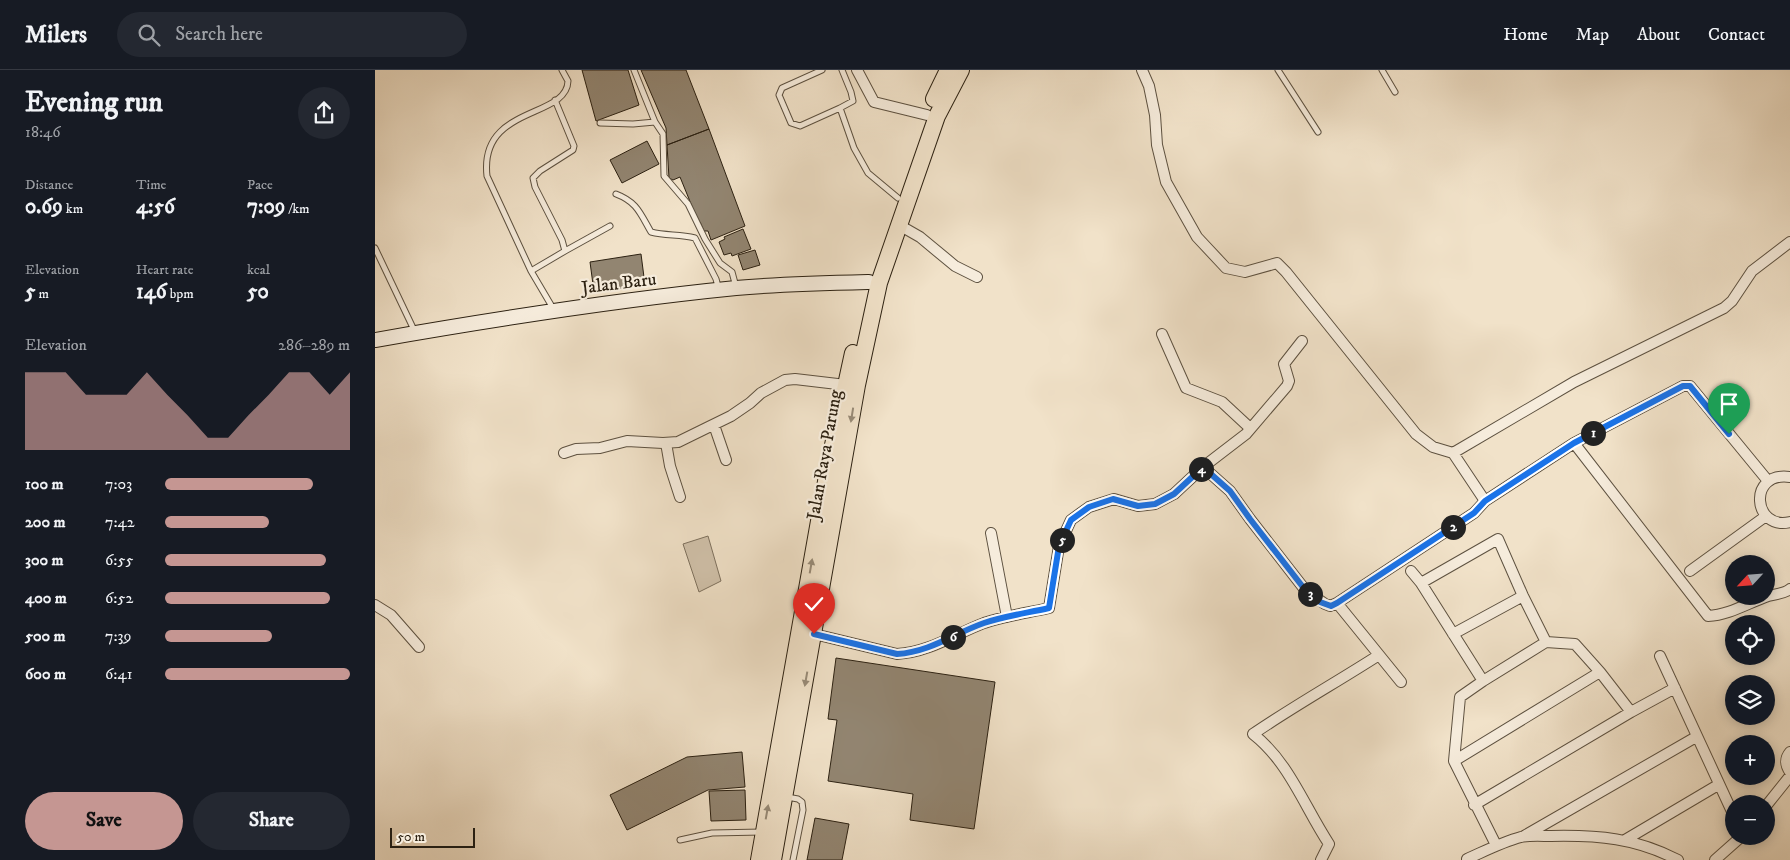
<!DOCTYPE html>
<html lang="en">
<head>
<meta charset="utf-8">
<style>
  body { margin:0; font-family:"IM FELL DW Pica",serif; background:#242831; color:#f1f3f6; height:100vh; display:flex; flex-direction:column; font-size:19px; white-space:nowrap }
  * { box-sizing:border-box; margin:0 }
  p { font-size:16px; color:#9ea1a6 }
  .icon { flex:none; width:28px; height:28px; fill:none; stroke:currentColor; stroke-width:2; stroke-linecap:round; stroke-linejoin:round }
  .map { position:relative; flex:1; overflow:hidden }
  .details { display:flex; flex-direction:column; background:#171b24; width:375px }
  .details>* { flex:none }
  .needle { width:32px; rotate:244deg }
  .buttons { position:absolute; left:1350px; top:485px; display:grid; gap:10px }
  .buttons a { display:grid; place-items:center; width:50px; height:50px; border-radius:50%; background:#171b24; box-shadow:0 2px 12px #0003; font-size:25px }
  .scale { position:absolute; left:15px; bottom:12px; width:85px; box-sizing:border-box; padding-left:5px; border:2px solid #2c2112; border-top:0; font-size:14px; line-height:18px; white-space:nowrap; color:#2c2112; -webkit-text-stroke:4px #f6ecdc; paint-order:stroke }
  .pin { position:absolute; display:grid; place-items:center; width:42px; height:42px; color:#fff; margin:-51px -21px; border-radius:50% 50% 50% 0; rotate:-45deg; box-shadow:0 0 5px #0007 }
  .pin .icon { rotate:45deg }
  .km { position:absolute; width:25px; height:25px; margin:-12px; border-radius:50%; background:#222; color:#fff; font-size:14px; line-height:25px; text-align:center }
  .round { display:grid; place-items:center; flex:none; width:52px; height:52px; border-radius:26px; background:#242831 }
  .overview { display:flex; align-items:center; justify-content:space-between; height:85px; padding:0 25px }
  h1 { font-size:28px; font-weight:700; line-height:38px }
  .figures { display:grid; grid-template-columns:repeat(3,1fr); gap:8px; height:85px; padding:5px 25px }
  .figures div { display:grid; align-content:center }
  .figures b { font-size:21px; font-weight:700 }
  .figures small { font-size:14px; font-weight:400 }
  .figures p { font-size:14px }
  .chart { height:140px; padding:10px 25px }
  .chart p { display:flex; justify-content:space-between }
  .chart svg { width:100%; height:90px; margin-top:5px; fill:#c59692; opacity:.7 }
  .cta { display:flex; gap:10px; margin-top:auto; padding:10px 25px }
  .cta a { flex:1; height:58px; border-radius:30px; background:#c59692; color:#111; font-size:20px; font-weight:700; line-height:58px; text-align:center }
  .cta a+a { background:#242831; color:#f1f3f6 }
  ul { padding:0 25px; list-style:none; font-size:16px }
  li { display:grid; grid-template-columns:80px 60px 1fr; align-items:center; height:38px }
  li i { height:12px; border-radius:6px; background:#c59692 }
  header { display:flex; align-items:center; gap:30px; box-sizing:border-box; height:70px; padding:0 25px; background:#171b24; border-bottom:1px solid #363941 }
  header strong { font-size:24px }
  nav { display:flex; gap:28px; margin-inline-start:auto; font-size:18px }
  .search { width:350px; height:45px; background:#242831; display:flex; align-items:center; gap:12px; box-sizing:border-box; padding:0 18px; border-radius:28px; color:#9ea1a6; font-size:19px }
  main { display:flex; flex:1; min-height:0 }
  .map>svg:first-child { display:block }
  .green { fill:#d0c1aa; stroke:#7e715e }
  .building { fill:#928571; stroke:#2c2112 }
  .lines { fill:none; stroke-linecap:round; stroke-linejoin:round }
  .service-casing { stroke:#5d5140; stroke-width:7 }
  .minor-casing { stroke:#5d5140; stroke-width:12 }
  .secondary-casing { stroke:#2c2112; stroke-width:16 }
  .trunk-casing { stroke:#2c2112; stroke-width:18 }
  .service { stroke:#f6ecdc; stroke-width:5 }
  .minor { stroke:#f6ecdc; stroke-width:10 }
  .secondary { stroke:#f6ecdc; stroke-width:14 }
  .trunk { stroke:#f1e2c9; stroke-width:16 }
  .oneway { fill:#988b77 }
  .route-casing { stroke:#fff; stroke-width:10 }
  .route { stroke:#1a73e8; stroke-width:6 }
  .labels { text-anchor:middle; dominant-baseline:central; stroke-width:4.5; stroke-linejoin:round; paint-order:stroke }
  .street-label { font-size:18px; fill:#2c2112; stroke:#f6ecdc }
</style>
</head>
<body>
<header>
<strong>Milers</strong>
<div class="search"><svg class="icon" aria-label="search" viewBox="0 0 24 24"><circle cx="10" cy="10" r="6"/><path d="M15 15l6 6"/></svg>Search here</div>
<nav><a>Home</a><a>Map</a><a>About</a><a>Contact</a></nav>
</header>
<main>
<section class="details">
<div class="overview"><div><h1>Evening run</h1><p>18:46</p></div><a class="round"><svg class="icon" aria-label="share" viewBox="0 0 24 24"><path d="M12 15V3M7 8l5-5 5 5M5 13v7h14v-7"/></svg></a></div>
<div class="figures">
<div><p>Distance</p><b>0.69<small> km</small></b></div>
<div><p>Time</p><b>4:56</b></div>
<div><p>Pace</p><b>7:09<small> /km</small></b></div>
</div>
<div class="figures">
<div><p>Elevation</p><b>5<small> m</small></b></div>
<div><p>Heart rate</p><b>146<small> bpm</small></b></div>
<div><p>kcal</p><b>50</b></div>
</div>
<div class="chart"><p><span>Elevation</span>286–289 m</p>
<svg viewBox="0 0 160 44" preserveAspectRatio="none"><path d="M0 44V6L10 6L20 6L30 17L40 17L50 17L60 6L70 17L80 27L90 38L100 38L110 27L120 17L130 6L140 6L150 17L160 6V44z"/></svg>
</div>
<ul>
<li><b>100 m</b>7:03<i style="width:80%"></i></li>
<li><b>200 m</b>7:42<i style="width:56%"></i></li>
<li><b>300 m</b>6:55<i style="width:87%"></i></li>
<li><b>400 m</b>6:52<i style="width:89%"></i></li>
<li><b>500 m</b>7:39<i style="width:58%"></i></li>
<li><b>600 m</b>6:41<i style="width:100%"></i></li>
</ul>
<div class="cta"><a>Save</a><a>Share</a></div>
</section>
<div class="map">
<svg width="1415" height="790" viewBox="0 0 1415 790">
  <rect width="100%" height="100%" fill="#f1e2c9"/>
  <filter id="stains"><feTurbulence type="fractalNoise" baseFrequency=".004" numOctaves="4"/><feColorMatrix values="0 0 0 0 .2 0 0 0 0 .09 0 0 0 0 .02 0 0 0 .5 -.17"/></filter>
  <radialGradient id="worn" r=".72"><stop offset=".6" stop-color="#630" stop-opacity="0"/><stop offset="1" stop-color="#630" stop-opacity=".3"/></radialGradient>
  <path class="green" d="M333 466 346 511 324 522 308 474Z"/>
  <path class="building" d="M207 0H253L264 35 221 51Z
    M266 0H311L334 59 292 75 291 58Z
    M334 59 370 156 336 170 333 161H329L325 152 323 151 305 107 298 110 294 108 292 75Z
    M272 71 284 94 247 113 235 90Z
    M368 159 376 179 357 186 356 183 349 185 344 172 350 169 349 167Z
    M380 180 385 195 368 200 363 185Z
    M266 184 270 215 219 222 215 192Z
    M461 588 620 612 599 759 535 750 538 724 453 711 462 650 453 649Z
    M367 682 370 717 333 720 252 760 235 725 312 687Z
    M370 720 371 750 336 751 334 721Z
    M440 748 474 754 467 790H432Z"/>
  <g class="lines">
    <defs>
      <path id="service" d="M259 0 280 52 288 64 289 106 313 134 330 169 345 193 357 202 361 217
        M447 0 407 18 404 25 416 53 425 56 465 38
        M467 0 476 22 478 31 465 38 479 78 493 103 523 128
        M903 0 943 62
        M1007 0 1020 22
        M225 53 258 54 280 52
        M241 124C262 132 265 143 276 162 291 166 304 164 320 168L341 209 344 220
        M0 178 40 262
        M190 181 235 156
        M156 201 190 181 187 170 160 117 158 108 165 101 198 80 199 76 180 30
        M179 240 156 201 112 106C104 35 192 49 193 11L187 0
        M412 727 423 729 427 732 428 740 418 790
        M305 770 337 763 387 762"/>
      <path id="minor" d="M482 0 499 32 552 45
        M767 0 774 16 780 45 782 75 791 112 822 167 851 198 870 202 902 193 911 202 1041 364 1058 377 1078 383
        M524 155 545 167 580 196 602 207
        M787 264 811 318 847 332 875 358
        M339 355 351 390
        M291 373 295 396 305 427
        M1199 373 1308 316H1315L1393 411
        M189 383 201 379 225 378 252 371 288 373 303 372 356 346 375 333 386 323 410 310 420 309 471 315
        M828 397 871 364 912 316 914 311 909 294 927 271
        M1415 407C1372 401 1378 461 1415 452
        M1110 431 1199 373 1333 546C1354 545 1373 533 1393 526 1400 524 1409 524 1415 519
        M616 463 632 547
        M1036 501 1046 513
        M1315 501 1391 446
        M962 533 1026 612
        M0 535 16 545 44 577
        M439 564 522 584C555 582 580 564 609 553 630 546 652 543 674 538L684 476 696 450 714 437 739 429 763 436 780 434 799 424 828 397 855 421 875 449 931 521 950 534 955 536 962 533 1099 443 1110 431 1078 383 1199 312 1349 238 1357 231 1377 201 1415 172
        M1078 564 1148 526
        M1285 586 1359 746
        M1108 611 1046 513 1123 469 1148 526 1171 572 1200 574 1225 602 1256 642
        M1415 682C1410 688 1410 695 1415 702
        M1079 691 1225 602
        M1099 735 1256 642 1300 618
        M1391 736 1415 706
        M1149 766 1321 667
        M1250 770 1343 715
        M1121 775 1079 691 1085 627 1108 611 1171 572
        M1092 789C1110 781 1127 772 1146 767 1155 765 1167 766 1176 766 1223 765 1261 768 1303 790
        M946 790 954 774C929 736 914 692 878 664 919 636 962 612 1004 585
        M1340 790 1367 766"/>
      <path id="secondary" d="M0 270C120 249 240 230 361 218 405 214 450 213 494 212"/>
      <path id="trunk" d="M559 29 573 0
        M384 790 455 389 478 283
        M398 790 482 315 504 213 562 46 586 0"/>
    </defs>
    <use href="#service" class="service-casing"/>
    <use href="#minor" class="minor-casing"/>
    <use href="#secondary" class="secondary-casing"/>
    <use href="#trunk" class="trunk-casing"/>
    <use href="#service" class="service"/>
    <use href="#minor" class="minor"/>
    <use href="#secondary" class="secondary"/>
    <use href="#trunk" class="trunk"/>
  </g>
  <defs><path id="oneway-solid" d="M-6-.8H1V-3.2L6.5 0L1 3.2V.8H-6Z" transform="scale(1.25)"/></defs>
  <g class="oneway">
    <use href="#oneway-solid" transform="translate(477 345) rotate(99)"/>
    <use href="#oneway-solid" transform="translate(436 496) rotate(-80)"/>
    <use href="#oneway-solid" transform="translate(431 609) rotate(100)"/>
    <use href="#oneway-solid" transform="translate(392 742) rotate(-80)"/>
  </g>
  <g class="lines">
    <defs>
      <path id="route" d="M439 564 522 584C555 582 580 563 609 553 630 546 652 543 674 538L684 476 696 450 714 437 738 429 763 436 780 434 799 424 828 397 855 421 875 449 931 521 945 532 956 536 962 533 1099 443 1110 431 1199 373 1308 316H1315L1354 364"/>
    </defs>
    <use href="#route" class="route-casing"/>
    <use href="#route" class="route"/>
  </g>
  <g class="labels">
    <g class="street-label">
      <text transform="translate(244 214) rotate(-7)">Jalan Baru</text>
      <text transform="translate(450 385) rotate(-80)">Jalan Raya Parung</text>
    </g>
  </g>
  <rect width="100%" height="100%" filter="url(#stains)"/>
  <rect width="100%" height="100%" fill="url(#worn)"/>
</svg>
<div class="buttons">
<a><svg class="needle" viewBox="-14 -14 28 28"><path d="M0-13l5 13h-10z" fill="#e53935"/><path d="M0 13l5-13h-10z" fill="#9ea1a6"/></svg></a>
<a><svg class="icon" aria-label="locate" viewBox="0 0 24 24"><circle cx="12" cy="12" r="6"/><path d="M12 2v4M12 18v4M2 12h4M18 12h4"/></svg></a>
<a><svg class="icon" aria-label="layers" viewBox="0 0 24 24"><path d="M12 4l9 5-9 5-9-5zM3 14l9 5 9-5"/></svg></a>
<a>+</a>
<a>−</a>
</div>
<div class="scale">50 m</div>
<div class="pin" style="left:1354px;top:364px;background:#1e9e55"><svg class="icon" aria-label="arrive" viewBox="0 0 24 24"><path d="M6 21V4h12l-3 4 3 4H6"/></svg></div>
<div class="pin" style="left:439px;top:564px;background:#d93025"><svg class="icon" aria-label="check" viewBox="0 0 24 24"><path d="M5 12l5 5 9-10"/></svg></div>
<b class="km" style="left:1218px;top:363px">1</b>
<b class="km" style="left:1078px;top:457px">2</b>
<b class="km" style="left:935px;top:524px">3</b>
<b class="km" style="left:826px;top:399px">4</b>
<b class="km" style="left:687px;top:470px">5</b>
<b class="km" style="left:578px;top:567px">6</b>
</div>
</main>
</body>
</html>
